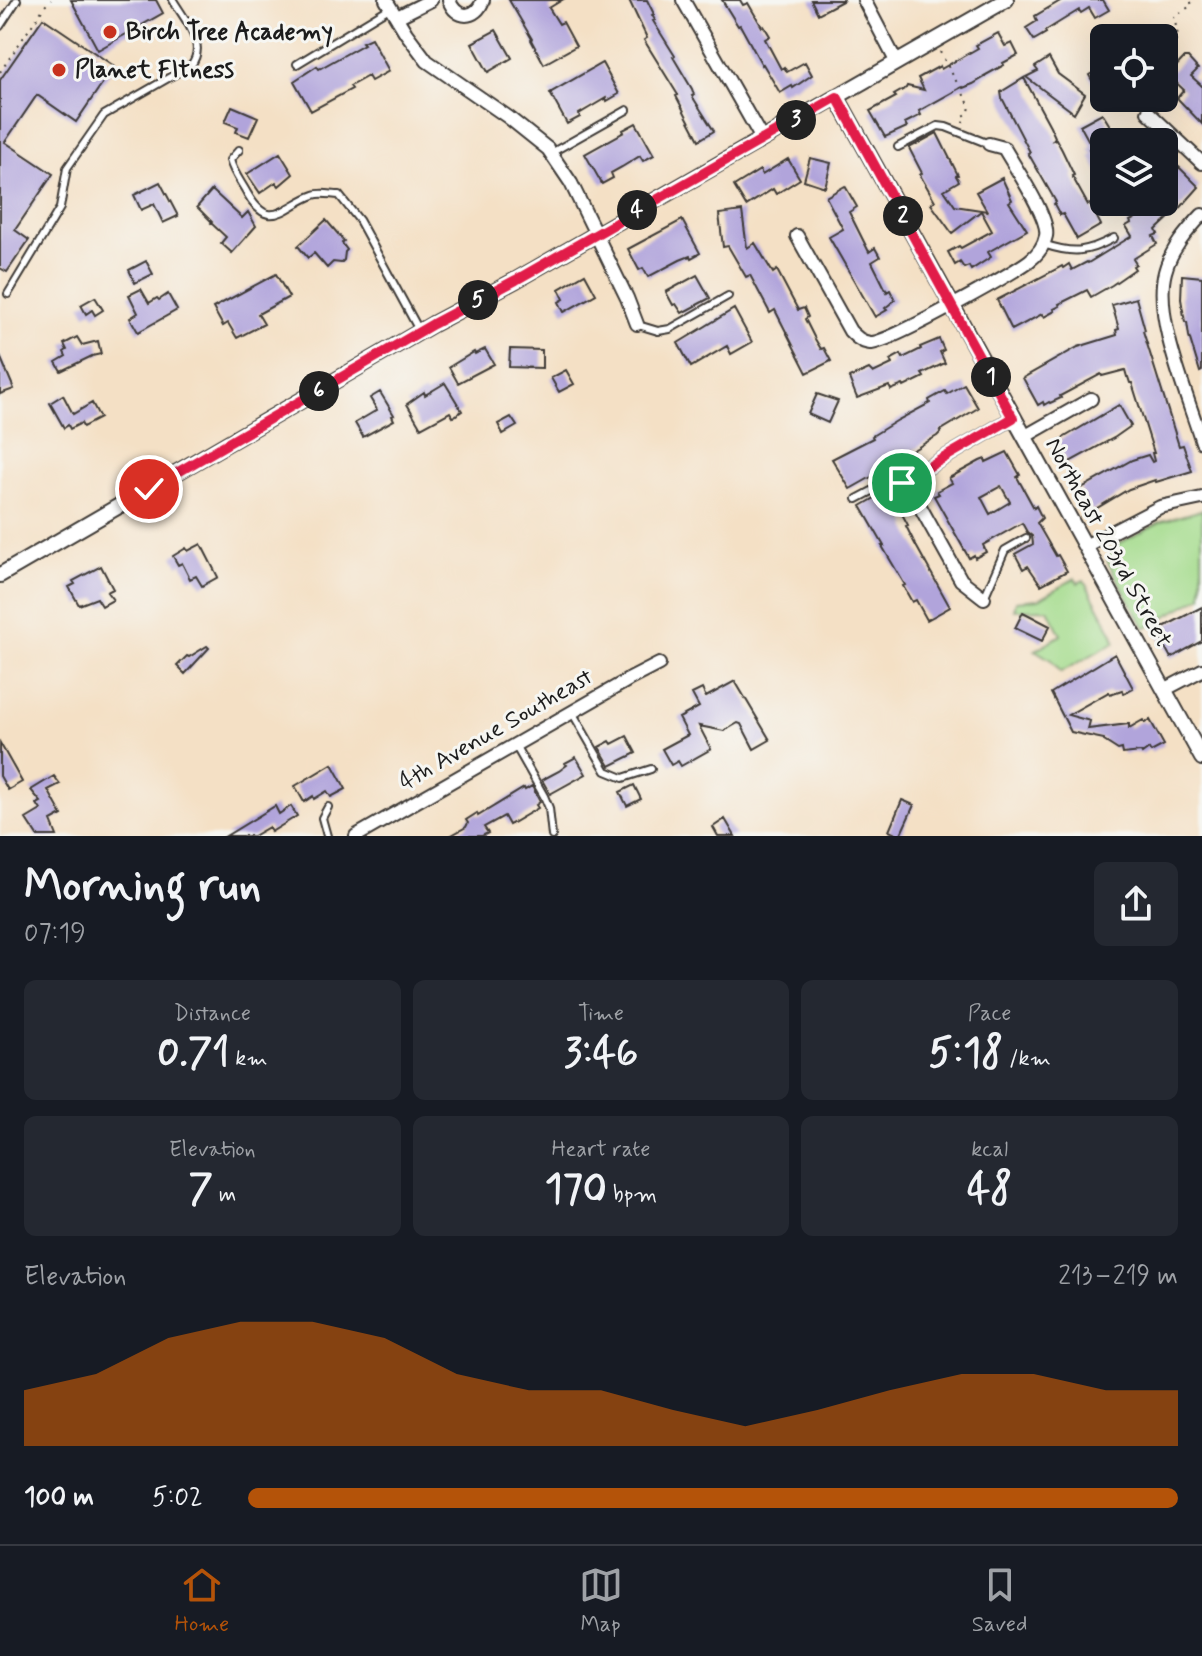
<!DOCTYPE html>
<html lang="en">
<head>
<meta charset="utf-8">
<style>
  body { margin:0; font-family:Mynerve,sans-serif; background:#242831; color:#f1f3f6; height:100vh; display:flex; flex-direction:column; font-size:30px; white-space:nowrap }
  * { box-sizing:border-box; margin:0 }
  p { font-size:26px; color:#9ea1a6 }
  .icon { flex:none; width:44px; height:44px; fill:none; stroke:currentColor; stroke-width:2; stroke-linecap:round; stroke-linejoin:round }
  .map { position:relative; height:836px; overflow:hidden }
  .drawer { display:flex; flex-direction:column; background:#171b24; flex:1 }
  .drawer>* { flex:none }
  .buttons { position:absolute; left:1090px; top:24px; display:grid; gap:16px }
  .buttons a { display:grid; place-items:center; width:88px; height:88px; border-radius:12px; background:#171b24; box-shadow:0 8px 32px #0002; font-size:40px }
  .pin { position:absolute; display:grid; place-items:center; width:68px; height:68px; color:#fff; margin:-34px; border:4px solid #fff; border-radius:50%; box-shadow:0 2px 8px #0007 }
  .km { position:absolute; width:40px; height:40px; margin:-20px; border-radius:50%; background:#222; color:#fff; font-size:22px; line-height:40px; text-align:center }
  .round { display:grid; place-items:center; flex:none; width:84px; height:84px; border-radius:12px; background:#242831 }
  .summary { display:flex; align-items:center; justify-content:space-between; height:136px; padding:0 24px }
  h1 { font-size:44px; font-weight:800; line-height:60px }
  .figures { display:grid; grid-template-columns:repeat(3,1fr); gap:12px; height:136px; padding:8px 24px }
  .figures div { display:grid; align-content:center; border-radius:12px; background:#242831; text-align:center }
  .figures b { font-size:40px; font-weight:800 }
  .figures small { font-size:22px; font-weight:400 }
  .figures p { font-size:22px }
  .chart { height:224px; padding:16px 24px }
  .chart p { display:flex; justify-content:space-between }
  .chart svg { width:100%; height:144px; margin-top:8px; fill:#b45309; opacity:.7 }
  ul { padding:0 24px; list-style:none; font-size:26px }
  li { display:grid; grid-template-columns:128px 96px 1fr; align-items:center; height:60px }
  li i { height:20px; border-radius:10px; background:#b45309 }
  .tabs { display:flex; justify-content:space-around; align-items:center; height:112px; border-top:2px solid #363941; background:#171b24; font-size:22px; color:#9ea1a6 }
  .tabs a { display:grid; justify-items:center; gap:4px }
  .tabs .current { color:#b45309 }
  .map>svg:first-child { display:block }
  .green { fill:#a5dc8d; stroke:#607c54; stroke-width:2 }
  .building { fill:#b1a4db; fill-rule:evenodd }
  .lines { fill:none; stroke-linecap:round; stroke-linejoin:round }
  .service-casing { stroke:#3c3935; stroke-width:10 }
  .minor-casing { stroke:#3c3935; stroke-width:16 }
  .tertiary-casing { stroke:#3c3935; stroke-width:18 }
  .path { stroke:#3c3935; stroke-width:2; stroke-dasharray:2 6; stroke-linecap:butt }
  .service { stroke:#fff; stroke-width:6 }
  .minor { stroke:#fff; stroke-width:12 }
  .tertiary { stroke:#fff; stroke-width:14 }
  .route-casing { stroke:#fff; stroke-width:16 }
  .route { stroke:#e11d48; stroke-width:10 }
  .poi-dot { fill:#c8321e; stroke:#f6f6f2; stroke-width:3 }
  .labels { text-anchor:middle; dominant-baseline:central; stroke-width:6; stroke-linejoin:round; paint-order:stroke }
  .poi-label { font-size:24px; font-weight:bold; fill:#1c1c1c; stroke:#f6f6f2; text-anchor:start }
  .street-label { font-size:24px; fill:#1c1c1c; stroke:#f6f6f2 }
</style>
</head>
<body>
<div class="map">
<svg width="1202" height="836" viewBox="0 0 1202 836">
  <rect width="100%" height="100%" fill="#f6f6f2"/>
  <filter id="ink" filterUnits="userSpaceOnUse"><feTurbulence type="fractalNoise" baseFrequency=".0125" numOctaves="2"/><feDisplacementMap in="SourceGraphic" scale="16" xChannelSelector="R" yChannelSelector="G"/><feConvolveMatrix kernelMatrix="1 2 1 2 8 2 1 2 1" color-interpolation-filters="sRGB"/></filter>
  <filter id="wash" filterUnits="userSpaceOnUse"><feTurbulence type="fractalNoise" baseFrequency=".006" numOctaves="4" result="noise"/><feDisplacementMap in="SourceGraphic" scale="32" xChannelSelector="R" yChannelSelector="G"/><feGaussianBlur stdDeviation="1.8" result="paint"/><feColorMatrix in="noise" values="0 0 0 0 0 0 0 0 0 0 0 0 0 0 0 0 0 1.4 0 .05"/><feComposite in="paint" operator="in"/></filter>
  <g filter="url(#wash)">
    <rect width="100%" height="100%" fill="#f4e0c5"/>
    <path class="green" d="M1202 510V596L1145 628 1107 561 1114 546 1162 521Z
      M1075 578 1078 583 1084 580 1113 634 1115 642 1061 672 1051 660 1035 650 1061 635 1048 609 1014 610 1016 601 1039 599Z"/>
    <g id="blocks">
      <path class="building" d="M71 0H156L163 13 98 50Z
        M509 0H562L549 8 559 24 563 22 576 46 544 64 531 40 532 39Z
        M629 0H647L654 14 652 15 655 20 653 21 675 56 673 57 692 89 694 95 692 96 714 131 699 140 676 96 678 95 644 40 647 38Z
        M722 0H740L743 5 748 3 762 27 764 26 770 36 765 39 781 69 784 67 787 72 805 62 812 75 793 88 792 86 780 93 763 64 762 65 740 25 738 26Z
        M811 0H844L818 14Z
        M1062 0H1103L1109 10 1095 18 1089 8 1081 13 1079 10 1045 31 1046 33 1034 40 1026 28 1037 21 1035 16Z
        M43 18 114 66 76 122 37 95 5 142 53 174 15 230 29 240 7 272 0 268V80Z
        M496 30 512 58 488 72 472 43Z
        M998 33 1005 46 1012 43 1018 55 1003 63 1004 65 984 76 985 77 973 84 963 88 962 87 919 111 921 115 905 123 907 127 885 137 870 111 896 97 894 95 906 88 907 86 924 90 918 78 940 66 941 69 978 48 976 45Z
        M371 38 389 71 371 81 368 76 350 86 352 89 311 111 294 81 317 66 319 69 364 44 362 42Z
        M1049 58 1058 74 1085 94 1074 113 1026 77 1038 71 1035 67Z
        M1184 58H1188L1198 69 1191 76 1202 86V124L1177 98 1184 90 1168 75Z
        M602 63 619 94 607 101 606 98 589 108 579 114 580 117 567 124 550 93Z
        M1104 66V102L1089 75Z
        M1024 78 1050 126 1055 137 1053 140 1056 139 1062 150 1074 175 1072 176 1088 205 1090 204 1101 225 1077 239 1063 214 1060 215 1054 204 1056 202 1028 153 1030 152 1002 98 1001 92Z
        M232 106 258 117 249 137 236 132 238 127 225 122Z
        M1102 113 1120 142H1104V181L1090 157 1093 155 1089 149 1092 147 1080 125Z
        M636 123 654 155 643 161 640 156 622 167 611 173 613 178 602 184 585 154 624 132 623 130Z
        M937 133 958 175 956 176 959 181 944 190 955 206 987 211 976 192 1002 178 1012 200 1009 202 1027 230 988 252 991 257 971 270 969 266 964 268 960 262 955 265 948 252 959 246 961 248 992 231 981 211 952 233 931 204 935 201 920 175 922 173 909 148Z
        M280 153 293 174 279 186 276 182 260 193 247 174Z
        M1164 157 1177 170 1179 167 1199 187 1175 214 1174 213 1156 230 1158 234 1153 236 1157 244 1133 259 1136 264 1133 266 1135 269 1112 285 1091 297 1087 290 1059 304 1060 306 1054 309 1055 311 1044 317 1042 314 1012 330 997 300 1062 266 1063 268 1069 264 1072 270 1087 262 1088 263 1132 236 1126 226 1131 223 1130 221 1149 211 1140 202H1164Z
        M810 158 831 163 825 187 804 180Z
        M788 159 800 179 776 194 773 189 746 206 734 186 760 170 762 175Z
        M160 182 178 216 163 223 154 204 141 210 134 195Z
        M845 186 857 207 849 212 869 252 875 248 880 257 872 262 887 292 890 290 895 300 885 308 887 310 875 317 829 237 843 229 826 197Z
        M212 190 242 218 248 212 256 226 232 253 221 243 226 237 211 223 212 222 197 207Z
        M742 211 747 248 755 243 773 273 777 270 798 310 804 308 808 317 805 319 815 339 821 349 824 348 831 361 807 373 775 310 770 313 750 275 746 277 728 246 723 247 719 214Z
        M326 220 344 241 342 243 347 250 345 252 344 260 341 263 333 262 327 268 314 253 308 258 298 246Z
        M682 220 700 253 691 258 690 256 680 260 648 277 643 268 639 270 628 249Z
        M146 261 153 274 135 283 129 270Z
        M276 274 289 297 258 314 264 324 237 338 228 323 223 326 213 308Z
        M585 274 596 294 564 312 559 302 564 299 559 289Z
        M697 275 710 298 682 313 676 304 673 305 666 292Z
        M1182 275 1202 277V371L1200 372 1189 336 1187 322H1185L1181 299Z
        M141 289 149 303 157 298 159 300 168 294 177 310 138 332 130 318 138 313 129 295Z
        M95 297 103 310 95 315 92 310 86 314 81 305Z
        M1136 298 1145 330 1143 331 1179 446 1183 445 1192 471 1156 482 1155 480 1129 489 1092 511 1080 489 1132 460 1148 455 1152 462 1154 461 1152 453H1154L1132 383H1130L1128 377H1127L1125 370 1102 376 1101 374 1060 396 1061 398 1050 403 1049 402 1044 405 1043 402 1038 405 1023 378 1078 347 1117 335 1116 330 1119 329 1112 305Z
        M734 309 752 342 731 354 727 346 691 367 678 343Z
        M77 337 82 345 98 341 101 354 92 356 61 371 56 362 66 356 64 352 67 350 64 344Z
        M939 339 944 350 940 352 945 363 922 374 924 377 904 387 903 385 891 390 889 386 857 398 849 378 869 369 873 373 892 364 890 360 901 354 903 358 921 349 920 347Z
        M485 349 494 364 458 383 449 367 474 352 475 354Z
        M510 349 542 350V368L509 367Z
        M0 356 14 389 0 394Z
        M566 370 574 384 559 392 551 378Z
        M445 383 462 411 453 417 450 412 421 428 407 404 424 392 425 395Z
        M964 384 978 408 940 431 941 432 937 436 903 456 896 463 850 489 832 459 873 438 872 436 898 420 930 403 929 400 945 391 947 394Z
        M380 392 394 415 392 416 394 420 363 437 355 423 377 410 370 398Z
        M817 394 838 401 828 423 808 414Z
        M63 395 73 414 92 403 100 418 83 427 81 423 70 429 68 425 64 428 50 403Z
        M1119 405 1131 426 1114 438 1068 463 1060 447 1061 446 1058 441Z
        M511 417 517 426 503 434 498 424Z
        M1007 452 1020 475 1017 477 1034 508 1036 506 1042 518 1037 523 1056 556 1058 555 1067 571 1041 585 1028 566 1023 569 1015 554 1033 544 1032 536 1027 532 1022 523 983 545 986 552 975 558 974 555 969 558 934 496 939 494 937 491 952 483 949 478 980 461 985 459 986 462ZM1001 486 1010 502 990 514 981 497Z
        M889 490 908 525 906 526 914 542 950 607 927 620 916 600 912 602 903 586 905 585 882 546H884L861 506Z
        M201 544 218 577 202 586 196 576 190 579 182 563 178 565 173 556 186 548 188 551Z
        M101 566 113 589 107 592 113 600 102 606 97 598 79 605 69 587 75 584 73 581Z
        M1202 607V641L1171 658 1156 631Z
        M1023 612 1050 626 1042 641 1015 628Z
        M207 646 209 648 185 674 177 666 187 656 189 657Z
        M1115 654 1133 688 1124 693 1122 690 1110 694 1109 692 1068 715 1090 721 1088 729 1129 724V728L1143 720 1145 723 1150 720 1164 745 1151 752 1149 749 1142 754 1141 752 1123 754 1122 749 1118 750 1104 741V739L1071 732 1051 693Z
        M735 681 770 740 754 749 741 724 738 723 724 731 699 726 711 749 681 766 678 761 671 765 662 749 688 735 679 718 699 707 692 694 702 689 706 697Z
        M627 736 636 753 610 766 599 747 610 741 612 744Z
        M0 743 22 782 8 790 0 776Z
        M576 757 586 774 550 794 542 780 559 771 567 765 565 763Z
        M332 764 346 789 331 797 327 791 314 799 313 796 304 802 295 786Z
        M54 776 60 784 48 790 62 815 51 821 57 836H37L26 819 41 810 37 804 41 802 31 790Z
        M634 785 641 799 627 806 620 792Z
        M532 786 540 802 536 805 538 808 509 825 504 816 484 827 488 833 482 836H450L466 827 468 823 466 820 477 813 478 816 524 788 525 790Z
        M902 800 914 805 900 836 889 831Z
        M275 806 279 814 291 806 297 816 271 832 269 827 253 836H226Z
        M725 819 735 836H718L713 827Z"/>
    </g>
  </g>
  <g filter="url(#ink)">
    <use href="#blocks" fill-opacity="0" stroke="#3c3935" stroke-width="2"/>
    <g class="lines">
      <defs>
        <path id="service" d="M0 26 17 0
          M297 64 391 7
          M898 147 938 126 946 127 989 144
          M239 150 230 160C233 172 241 182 247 193 270 234 285 205 314 195 321 192 332 195 339 195L359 220 420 332
          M551 153 627 110
          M1043 244C1073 254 1086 253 1114 238
          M8 294 60 208 67 168 104 115 191 65C208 44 184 19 173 0
          M638 325 658 331 670 329 728 296
          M857 499 889 482 916 486
          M984 598 1005 550 1026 538
          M572 712 606 771 623 778 651 769
          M515 745 544 796 549 808 552 836
          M327 836 322 818 328 807"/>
        <path id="minor" d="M386 0 406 33 427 61 508 117 548 149 571 183 627 298 637 324
          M449 0C456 20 476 20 483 0
          M683 0 762 139
          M864 0 897 63
          M397 17 431 0
          M1148 112 1202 163
          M1202 215C1186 232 1171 249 1165 272 1153 317 1188 397 1202 442
          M797 236 850 331C856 337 861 342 870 343 886 345 1011 274 1029 261 1037 255 1044 246 1046 236 1050 218 1014 166 1004 148L989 144
          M1024 437 1091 399
          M1085 546 1160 507 1202 498
          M984 598 961 580 917 501 916 486 923 470 1013 418
          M1164 690 1202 670
          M356 836 628 680 659 664"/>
        <path id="tertiary" d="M837 97 1202 758
          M0 575 433 324 516 280 1006 0"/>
      </defs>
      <use href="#service" class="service-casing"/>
      <use href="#minor" class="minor-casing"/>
      <use href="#tertiary" class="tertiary-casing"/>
      <path class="path" d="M940 52 970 106 969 112 964 116 963 123
        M1164 71 1178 36 1174 17 1192 5 1190 0
        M0 72 45 6 51 0"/>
      <use href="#service" class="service"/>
      <use href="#minor" class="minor"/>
      <use href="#tertiary" class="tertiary"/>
    </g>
  </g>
  <g class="lines" filter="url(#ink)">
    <defs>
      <path id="route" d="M149 489 433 324 516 280 837 97 1013 418 923 470 916 486 902 483"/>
    </defs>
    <use href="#route" class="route-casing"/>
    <use href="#route" class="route"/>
  </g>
  <g class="poi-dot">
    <circle cx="110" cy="32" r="8"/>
    <circle cx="59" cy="70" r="8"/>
  </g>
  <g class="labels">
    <g class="poi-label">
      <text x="126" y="32">Birch Tree Academy</text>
      <text x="75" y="70">Planet FItness</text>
    </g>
    <g class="street-label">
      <text transform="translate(1108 543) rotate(61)">Northeast 203rd Street</text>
      <text transform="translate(496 730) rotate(-30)">4th Avenue Southeast</text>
    </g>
  </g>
</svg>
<div class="buttons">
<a><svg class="icon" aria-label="locate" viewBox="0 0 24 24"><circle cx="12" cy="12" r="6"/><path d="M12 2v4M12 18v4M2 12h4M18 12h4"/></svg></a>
<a><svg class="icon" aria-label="layers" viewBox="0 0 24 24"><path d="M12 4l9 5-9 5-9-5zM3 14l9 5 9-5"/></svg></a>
</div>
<div class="pin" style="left:902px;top:483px;background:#1e9e55"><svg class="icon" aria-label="arrive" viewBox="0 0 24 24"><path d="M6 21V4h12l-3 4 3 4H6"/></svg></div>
<div class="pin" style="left:149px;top:489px;background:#d93025"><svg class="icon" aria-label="check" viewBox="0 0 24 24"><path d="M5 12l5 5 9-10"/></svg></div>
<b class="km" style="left:991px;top:377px">1</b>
<b class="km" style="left:903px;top:216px">2</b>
<b class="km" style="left:796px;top:120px">3</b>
<b class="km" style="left:637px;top:210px">4</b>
<b class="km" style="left:478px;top:300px">5</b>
<b class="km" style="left:319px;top:391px">6</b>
</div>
<section class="drawer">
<div class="summary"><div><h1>Morning run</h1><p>07:19</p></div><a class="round"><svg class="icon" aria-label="share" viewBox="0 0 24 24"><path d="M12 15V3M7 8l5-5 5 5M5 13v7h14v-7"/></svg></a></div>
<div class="figures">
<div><p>Distance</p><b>0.71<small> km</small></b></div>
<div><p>Time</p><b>3:46</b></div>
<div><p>Pace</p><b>5:18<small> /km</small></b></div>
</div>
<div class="figures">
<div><p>Elevation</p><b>7<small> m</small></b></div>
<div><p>Heart rate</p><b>170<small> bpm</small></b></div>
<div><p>kcal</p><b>48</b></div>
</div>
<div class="chart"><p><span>Elevation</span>213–219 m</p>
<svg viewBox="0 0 160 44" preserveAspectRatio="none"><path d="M0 44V27L10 22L20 11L30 6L40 6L50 11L60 22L70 27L80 27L90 33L100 38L110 33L120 27L130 22L140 22L150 27L160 27V44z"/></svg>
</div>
<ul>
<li><b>100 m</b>5:02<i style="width:100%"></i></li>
</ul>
</section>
<nav class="tabs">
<a class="current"><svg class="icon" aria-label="home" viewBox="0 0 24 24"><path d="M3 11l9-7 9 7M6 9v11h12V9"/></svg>Home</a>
<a><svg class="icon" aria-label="map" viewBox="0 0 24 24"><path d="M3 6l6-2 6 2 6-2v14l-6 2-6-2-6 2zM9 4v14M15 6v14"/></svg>Map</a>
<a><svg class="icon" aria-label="saved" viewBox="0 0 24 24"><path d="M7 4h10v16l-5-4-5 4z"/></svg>Saved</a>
</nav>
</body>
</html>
